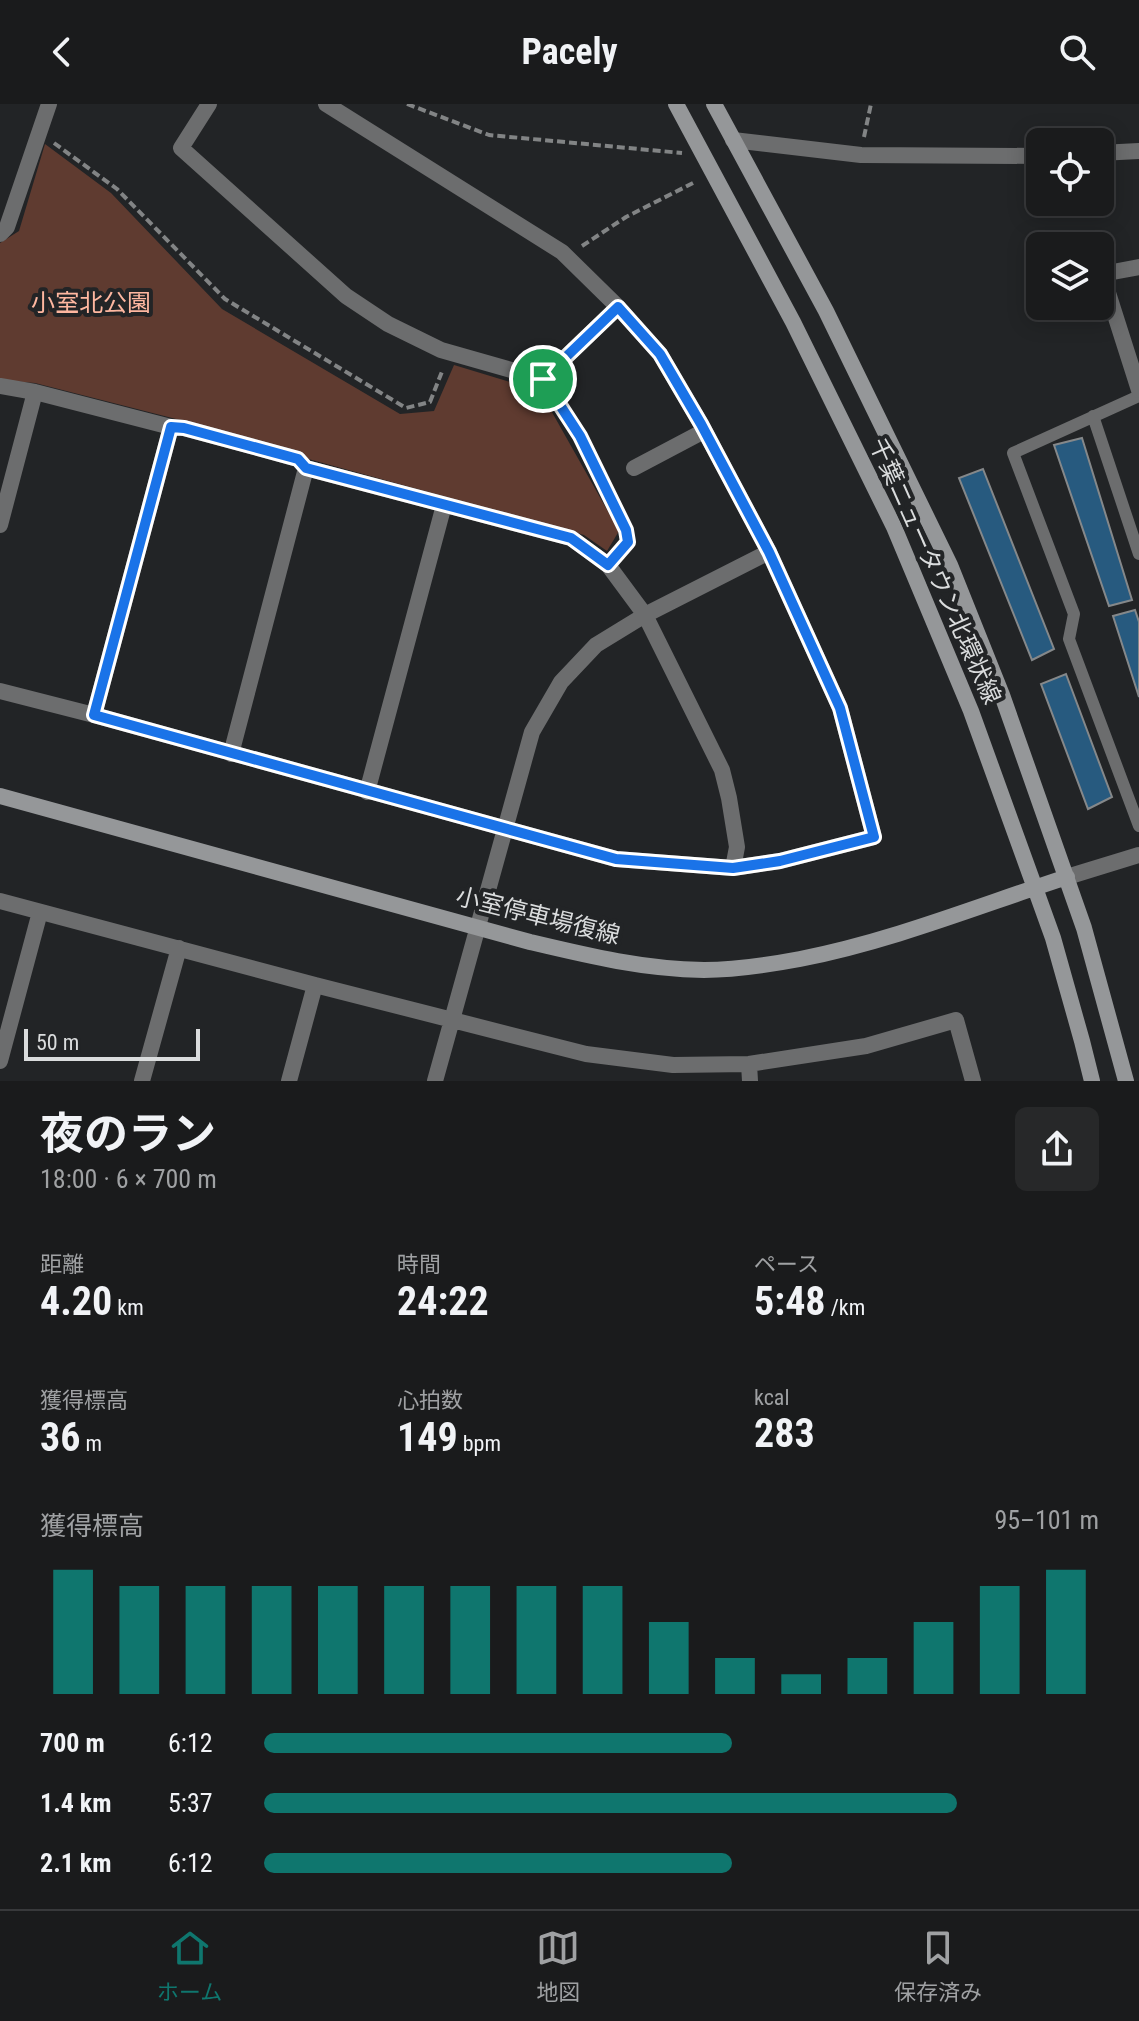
<!DOCTYPE html>
<html lang="ja">
<head>
<meta charset="utf-8">
<style>
  body { margin:0; font-family:"Roboto Condensed","Noto Sans JP",sans-serif; background:#272829; color:#f1f3f6; height:100vh; display:flex; flex-direction:column; font-size:30px; white-space:nowrap }
  * { box-sizing:border-box; margin:0 }
  p { font-size:26px; color:#9fa1a3 }
  .icon { flex:none; width:44px; height:44px; fill:none; stroke:currentColor; stroke-width:2; stroke-linecap:round; stroke-linejoin:round }
  .map { position:relative; height:977px; overflow:hidden }
  .drawer { display:flex; flex-direction:column; background:#1a1b1c; flex:1 }
  .drawer>* { flex:none }
  .buttons { position:absolute; left:1026px; top:24px; display:grid; gap:16px }
  .buttons a { display:grid; place-items:center; width:88px; height:88px; border-radius:12px; background:#1a1b1c; box-shadow:0 4px 20px #0003,0 0 0 2px #38393b; font-size:40px }
  .scale { position:absolute; left:24px; bottom:20px; width:176px; box-sizing:border-box; padding-left:8px; border:4px solid #dadcdd; border-top:0; font-size:22px; line-height:28px; white-space:nowrap; color:#dadcdd; -webkit-text-stroke:6px #222426; paint-order:stroke }
  .pin { position:absolute; display:grid; place-items:center; width:68px; height:68px; color:#fff; margin:-34px; border:4px solid #fff; border-radius:50%; box-shadow:0 2px 8px #0007 }
  .round { display:grid; place-items:center; flex:none; width:84px; height:84px; border-radius:12px; background:#272829 }
  .summary { display:flex; align-items:center; justify-content:space-between; height:136px; padding:0 40px }
  h1 { font-size:44px; font-weight:700; line-height:60px }
  .figures { display:grid; grid-template-columns:repeat(3,1fr); gap:12px; height:136px; padding:8px 40px }
  .figures div { display:grid; align-content:center }
  .figures b { font-size:40px; font-weight:700 }
  .figures small { font-size:22px; font-weight:400 }
  .figures p { font-size:22px }
  .chart { height:224px; padding:16px 40px }
  .chart p { display:flex; justify-content:space-between }
  .chart svg { width:100%; height:144px; margin-top:8px; stroke:#0f766e; stroke-width:6 }
  ul { padding:0 40px; list-style:none; font-size:26px }
  li { display:grid; grid-template-columns:128px 96px 1fr; align-items:center; height:60px }
  li i { height:20px; border-radius:10px; background:#0f766e }
  header { display:flex; justify-content:space-between; align-items:center; height:104px; padding:0 40px; background:#1a1b1c; font-size:36px; font-weight:700 }
  .menu { display:flex; justify-content:space-around; align-items:center; height:112px; border-top:2px solid #38393b; background:#1a1b1c; font-size:22px; color:#9fa1a3 }
  .menu a { display:grid; justify-items:center; gap:4px }
  .menu .active { color:#0f766e }
  .map>svg:first-child { display:block }
  .green { fill:#5f3b30 }
  .building { fill:#275a7f; stroke:#85888a; stroke-width:2 }
  .lines { fill:none; stroke-linecap:round; stroke-linejoin:round }
  .path { stroke:#828485; stroke-width:4; stroke-dasharray:8 4; stroke-linecap:butt }
  .service { stroke:#6c6d6e; stroke-width:12 }
  .minor { stroke:#6c6d6e; stroke-width:16 }
  .tertiary { stroke:#6c6d6e; stroke-width:16 }
  .secondary { stroke:#959799; stroke-width:16 }
  .route-casing { stroke:#fff; stroke-width:16 }
  .route { stroke:#1a73e8; stroke-width:10 }
  .labels { text-anchor:middle; dominant-baseline:central; stroke-width:8; stroke-linejoin:round; paint-order:stroke }
  .park-label { font-size:24px; fill:#feb7a0; stroke:#222426 }
  .street-label { font-size:24px; fill:#dadcdd; stroke:#222426 }
</style>
</head>
<body>
<header><svg class="icon" aria-label="back" viewBox="0 0 24 24"><path d="M15 5l-7 7 7 7"/></svg>Pacely<svg class="icon" aria-label="search" viewBox="0 0 24 24"><circle cx="10" cy="10" r="6"/><path d="M15 15l6 6"/></svg></header>
<div class="map">
<svg width="1139" height="977" viewBox="0 0 1139 977">
  <rect width="100%" height="100%" fill="#222426"/>
  <path class="green" d="M45 40 111 89 222 205 400 310 434 307 454 261 540 287 619 427 607 447 584 431 312 356 180 316 35 279 0 276V139L19 127Z"/>
  <path class="building" d="M1082 334 1132 496 1109 502 1054 341Z
    M983 365 1054 545 1032 556 959 374Z
    M1135 506 1139 518V593L1113 512Z
    M1066 570 1112 693 1088 705 1041 580Z"/>
  <g class="lines">
    <path class="path" d="M407 0 489 31 682 49
      M864 33 871 0
      M54 39 117 85 225 195 406 304 430 298 443 265
      M582 142 626 113 693 79
      M553 290 580 332 626 426 628 438 620 447"/>
    <path class="service" d="M1139 292 1013 349 1074 510 1069 535 1139 722
      M1093 312 1139 450"/>
    <path class="minor" d="M209 0 181 44 346 192 388 220 441 246 543 275 618 203
      M733 36 861 51 1040 52
      M1100 49 1139 47
      M0 130 7 123 49 0
      M0 282 35 288 171 323 184 324 298 355 306 364 571 434 608 461 645 511 722 666 729 694 737 743 733 764
      M634 364 704 327
      M0 421 35 288
      M94 611 171 323
      M231 650 306 364
      M367 688 444 401
      M0 797 315 881 586 950 673 961 749 960 866 942 956 916 973 977
      M0 957 40 808
      M749 960 750 977
      M142 977 179 844
      M289 977 315 881
      M435 977 532 628 561 578 596 541 645 511 769 448"/>
    <path class="tertiary" d="M1139 163 1102 170 1139 286
      M0 587 94 611 616 755 733 764 780 757 874 733 840 604 769 448 701 320 660 250 618 203 562 148 326 0
      M1067 773 1139 751"/>
    <path class="secondary" d="M676 0 793 218 894 423 971 607 1035 784 1053 834 1082 937 1092 977
      M714 0 826 207 950 461 1002 591 1084 824 1126 977
      M0 692 530 838C589 852 643 865 704 866 736 866 768 861 800 855 892 837 978 802 1067 773"/>
  </g>
  <g class="lines">
    <defs>
      <path id="route" d="M618 203 660 250 701 320 769 448 840 604 874 733 780 757 733 764 616 755 94 611 171 323 184 324 298 355 306 364 571 434 608 461 628 438 626 426 580 332 543 275Z"/>
    </defs>
    <use href="#route" class="route-casing"/>
    <use href="#route" class="route"/>
  </g>
  <g class="labels">
    <g class="park-label">
      <text x="91" y="199">小室北公園</text>
    </g>
    <g class="street-label">
      <text transform="translate(935 467) rotate(66)">千葉ニュータウン北環状線</text>
      <text transform="translate(538 812) rotate(14)">小室停車場復線</text>
    </g>
  </g>
</svg>
<div class="buttons">
<a><svg class="icon" aria-label="locate" viewBox="0 0 24 24"><circle cx="12" cy="12" r="6"/><path d="M12 2v4M12 18v4M2 12h4M18 12h4"/></svg></a>
<a><svg class="icon" aria-label="layers" viewBox="0 0 24 24"><path d="M12 4l9 5-9 5-9-5zM3 14l9 5 9-5"/></svg></a>
</div>
<div class="scale">50 m</div>
<div class="pin" style="left:543px;top:275px;background:#1e9e55"><svg class="icon" aria-label="arrive" viewBox="0 0 24 24"><path d="M6 21V4h12l-3 4 3 4H6"/></svg></div>
</div>
<section class="drawer">
<div class="summary"><div><h1>夜のラン</h1><p>18:00 · 6 × 700 m</p></div><a class="round"><svg class="icon" aria-label="share" viewBox="0 0 24 24"><path d="M12 15V3M7 8l5-5 5 5M5 13v7h14v-7"/></svg></a></div>
<div class="figures">
<div><p>距離</p><b>4.20<small> km</small></b></div>
<div><p>時間</p><b>24:22</b></div>
<div><p>ペース</p><b>5:48<small> /km</small></b></div>
</div>
<div class="figures">
<div><p>獲得標高</p><b>36<small> m</small></b></div>
<div><p>心拍数</p><b>149<small> bpm</small></b></div>
<div><p>kcal</p><b>283</b></div>
</div>
<div class="chart"><p><span>獲得標高</span>95–101 m</p>
<svg viewBox="0 0 160 44" preserveAspectRatio="none"><path d="M5 44V6M15 44V11M25 44V11M35 44V11M45 44V11M55 44V11M65 44V11M75 44V11M85 44V11M95 44V22M105 44V33M115 44V38M125 44V33M135 44V22M145 44V11M155 44V6"/></svg>
</div>
<ul>
<li><b>700 m</b>6:12<i style="width:56%"></i></li>
<li><b>1.4 km</b>5:37<i style="width:83%"></i></li>
<li><b>2.1 km</b>6:12<i style="width:56%"></i></li>
</ul>
</section>
<nav class="menu">
<a class="active"><svg class="icon" aria-label="home" viewBox="0 0 24 24"><path d="M3 11l9-7 9 7M6 9v11h12V9"/></svg>ホーム</a>
<a><svg class="icon" aria-label="map" viewBox="0 0 24 24"><path d="M3 6l6-2 6 2 6-2v14l-6 2-6-2-6 2zM9 4v14M15 6v14"/></svg>地図</a>
<a><svg class="icon" aria-label="saved" viewBox="0 0 24 24"><path d="M7 4h10v16l-5-4-5 4z"/></svg>保存済み</a>
</nav>
</body>
</html>
